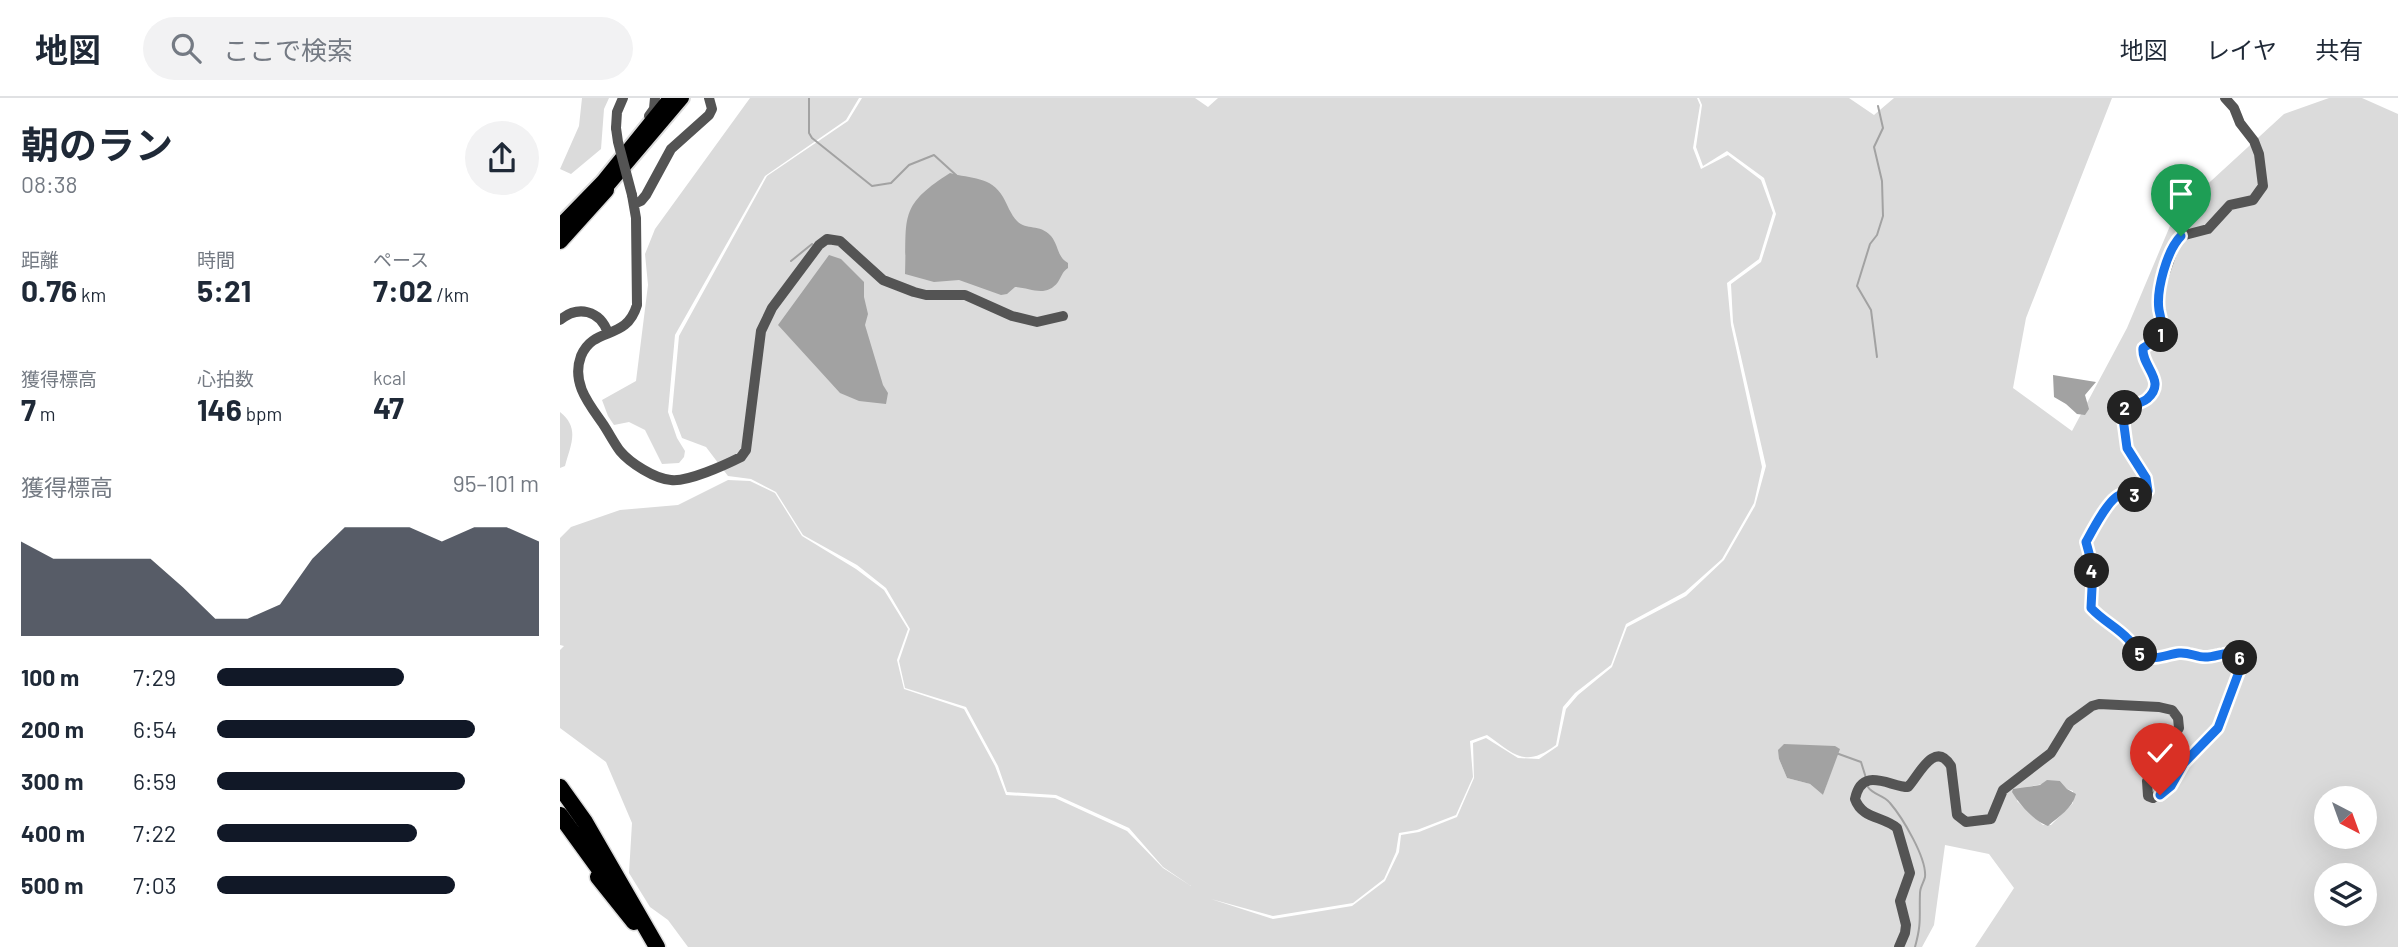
<!DOCTYPE html>
<html lang="ja">
<head>
<meta charset="utf-8">
<style>
  body { margin:0; font-family:Barlow,"Noto Sans JP",sans-serif; background:#f2f2f3; color:#1f2937; height:100vh; display:flex; flex-direction:column; font-size:26px; white-space:nowrap }
  * { box-sizing:border-box; margin:0 }
  p { font-size:23px; color:#747a83 }
  .icon { flex:none; width:38px; height:38px; fill:none; stroke:currentColor; stroke-width:2; stroke-linecap:round; stroke-linejoin:round }
  .map { position:relative; flex:1; overflow:hidden }
  .details { display:flex; flex-direction:column; background:#fff; width:560px }
  .details>* { flex:none }
  .needle { width:46px; rotate:139deg }
  .buttons { position:absolute; left:1754px; top:688px; display:grid; gap:14px }
  .buttons a { display:grid; place-items:center; width:63px; height:63px; border-radius:50%; background:#fff; box-shadow:0 7px 28px #0002; font-size:35px }
  .pin { position:absolute; display:grid; place-items:center; width:60px; height:60px; color:#fff; margin:-72px -30px; border-radius:50% 50% 50% 0; rotate:-45deg; box-shadow:0 0 7px #0007 }
  .pin .icon { rotate:45deg }
  .km { position:absolute; width:35px; height:35px; margin:-18px; border-radius:50%; background:#222; color:#fff; font-size:19px; line-height:35px; text-align:center }
  .round { display:grid; place-items:center; flex:none; width:74px; height:74px; border-radius:37px; background:#f2f2f3 }
  .headline { display:flex; align-items:center; justify-content:space-between; height:119px; padding:0 21px }
  h1 { font-size:38px; font-weight:700; line-height:52px }
  .stats { display:grid; grid-template-columns:repeat(3,1fr); gap:10px; height:119px; padding:7px 21px }
  .stats div { display:grid; align-content:center }
  .stats b { font-size:30px; font-weight:700 }
  .stats small { font-size:19px; font-weight:400 }
  .stats p { font-size:19px }
  .chart { height:196px; padding:14px 21px }
  .chart p { display:flex; justify-content:space-between }
  .chart svg { width:100%; height:126px; margin-top:7px; fill:#111827; opacity:.7 }
  ul { padding:0 21px; list-style:none; font-size:23px }
  li { display:grid; grid-template-columns:112px 84px 1fr; align-items:center; height:52px }
  li i { height:18px; border-radius:9px; background:#111827 }
  header { display:flex; align-items:center; gap:42px; box-sizing:border-box; height:98px; padding:0 35px; background:#fff; border-bottom:2px solid #e0e1e3 }
  header strong { font-size:33px }
  nav { display:flex; gap:38px; margin-inline-start:auto; font-size:24px }
  .search { width:490px; height:63px; background:#f2f2f3; display:flex; align-items:center; gap:18px; box-sizing:border-box; padding:0 24px; border-radius:38px; color:#747a83; font-size:26px }
  main { display:flex; flex:1; min-height:0 }
  .map>svg:first-child { display:block }
  .green { fill:#dbdbdb; fill-rule:evenodd }
  .water { fill:#a2a2a2 }
  .lines { fill:none; stroke-linecap:round; stroke-linejoin:round }
  .stream { stroke:#a2a2a2; stroke-width:2 }
  .major-casing { stroke:#dbdbdb; stroke-width:16 }
  .highway-casing { stroke:#dbdbdb; stroke-width:19 }
  .minor { stroke:#545454; stroke-width:10 }
  .major { stroke:#000; stroke-width:12 }
  .highway { stroke:#000; stroke-width:16 }
  .minor-bridge { stroke:#545454; stroke-width:10 }
  .route-casing { stroke:#fff; stroke-width:14 }
  .route { stroke:#1a73e8; stroke-width:9 }
</style>
</head>
<body>
<header>
<strong>地図</strong>
<div class="search"><svg class="icon" aria-label="search" viewBox="0 0 24 24"><circle cx="10" cy="10" r="6"/><path d="M15 15l6 6"/></svg>ここで検索</div>
<nav><a>地図</a><a>レイヤ</a><a>共有</a></nav>
</header>
<main>
<section class="details">
<div class="headline"><div><h1>朝のラン</h1><p>08:38</p></div><a class="round"><svg class="icon" aria-label="share" viewBox="0 0 24 24"><path d="M12 15V3M7 8l5-5 5 5M5 13v7h14v-7"/></svg></a></div>
<div class="stats">
<div><p>距離</p><b>0.76<small> km</small></b></div>
<div><p>時間</p><b>5:21</b></div>
<div><p>ペース</p><b>7:02<small> /km</small></b></div>
</div>
<div class="stats">
<div><p>獲得標高</p><b>7<small> m</small></b></div>
<div><p>心拍数</p><b>146<small> bpm</small></b></div>
<div><p>kcal</p><b>47</b></div>
</div>
<div class="chart"><p><span>獲得標高</span>95–101 m</p>
<svg viewBox="0 0 160 44" preserveAspectRatio="none"><path d="M0 44V11L10 17L20 17L30 17L40 17L50 27L60 38L70 38L80 33L90 17L100 6L110 6L120 6L130 11L140 6L150 6L160 11V44z"/></svg>
</div>
<ul>
<li><b>100 m</b>7:29<i style="width:58%"></i></li>
<li><b>200 m</b>6:54<i style="width:80%"></i></li>
<li><b>300 m</b>6:59<i style="width:77%"></i></li>
<li><b>400 m</b>7:22<i style="width:62%"></i></li>
<li><b>500 m</b>7:03<i style="width:74%"></i></li>
</ul>
</section>
<div class="map">
<svg width="1838" height="849" viewBox="0 0 1838 849">
  <rect width="100%" height="100%" fill="#fff"/>
  <path class="green" d="M22 0H49L44 11 41 51 11 76 0 71 19 28Z
    M190 0H299L286 22 205 78 115 237 108 314 117 340 125 353 124 359 119 365 102 366 85 332 69 324 54 327 48 318 42 302 76 283 88 187 85 156 95 131Z
    M302 0H635L648 9 658 0H1137L1140 7 1133 50 1141 71 1168 57 1201 82 1213 115 1199 161 1167 185 1171 227 1202 369 1194 405 1162 461 1125 494 1066 526 1051 567 1015 595 1003 609 996 647C965 670 955 657 927 637L910 643 913 679 896 717 857 732 839 735 836 754 824 781 793 805 713 818 651 801 713 821 792 808 825 783 839 754 841 737 859 734 897 719 914 680 913 645 926 640 958 660 979 661 998 648 1006 611 1018 597 1052 569 1067 529 1126 498 1164 462 1195 408 1206 368 1173 224 1171 186 1201 164 1216 116 1204 80 1167 53 1143 68 1136 49 1142 7 1139 0H1289L1314 17 1334 0H1552L1466 220 1453 290 1512 333 1567 230 1615 116 1724 16 1769 0H1802L1838 16V849H1415L1454 790 1429 756 1385 747 1374 827 1362 849H128L108 822 90 809 69 775 72 725 46 664 0 630V552L4 548 0 547V440L11 429 60 412 118 407 168 382 190 383 215 395 242 438 296 471 324 492 348 531 337 562 344 591 404 611 435 668 446 697 495 700 567 733 603 770 631 788 603 769 569 730 496 697 447 694 438 668 406 609 345 590 339 563 350 531 326 490 297 467 243 437 216 394 191 381 168 378 146 349 122 340 112 314 119 238 207 78 288 23ZM1279 650 1263 697 1250 686 1227 680 1219 661ZM1500 683 1507 691 1513 693V705L1491 727H1483L1457 703 1467 689ZM1766 700H1804V738H1766ZM1766 777H1804V816H1766Z
    M0 314C20 330 11 346 5 368L0 370Z"/>
  <path class="water" d="M390 75C411 81 431 78 443 99 447 106 451 117 457 123 467 133 479 125 491 138 499 148 497 159 508 165V170C502 174 502 178 498 184 486 200 471 190 455 189L447 196 441 197 399 182 374 184 345 176C347 119 338 108 390 75Z
    M269 157 281 161 304 184V199L308 216 305 227 323 287 328 295 326 306 299 303 280 295 218 227Z
    M1493 277 1536 284 1525 297 1529 311 1525 317 1517 316 1506 306 1494 299Z
    M1224 646 1275 648 1280 651 1263 697 1250 686 1227 680 1219 661 1218 652Z
    M1487 682 1500 683 1507 691 1516 696C1512 711 1499 718 1488 728 1474 723 1460 707 1452 694L1453 691 1480 687Z"/>
  <g class="lines">
    <path class="stream" d="M249 0V35L252 40 312 88 331 85 349 67 374 57 396 77
      M231 163 252 146
      M1317 259 1311 212 1297 188 1310 146 1317 137 1323 118 1322 83 1314 49 1323 30 1318 8
      M1276 655 1301 664 1306 680
      M1308 689C1313 697 1324 697 1330 705 1342 719 1367 760 1365 779 1364 784 1360 789 1360 795 1359 818 1362 824 1355 849"/>
    <defs>
      <path id="major" d="M40 98 123 0
        M0 126 42 83 109 0"/>
      <path id="highway" d="M0 143 46 92
        M0 689 25 724 97 849
        M0 717 50 786
        M38 779 74 824"/>
    </defs>
    <use href="#major" class="major-casing"/>
    <use href="#highway" class="highway-casing"/>
    <path class="minor" d="M89 18 94 11 95 0
      M56 30 57 14 63 0
      M72 97 76 120 77 207C66 244 34 227 21 258 11 285 29 306 43 326 49 335 54 345 60 353 70 365 95 381 111 382 128 384 165 367 181 359L186 352 201 233 212 210 259 147 267 141 280 143 323 182 354 194 366 197H405L452 218 477 224 503 218
      M74 106 81 103 86 97 111 51 149 17 152 11 149 0
      M0 222C18 207 40 212 48 235
      M1339 849 1345 835 1346 827 1340 803 1350 775 1337 730C1323 718 1302 721 1295 701 1302 667 1330 689 1348 689 1358 679 1374 641 1391 668L1397 717 1406 724 1431 721 1443 692 1491 655 1510 624 1532 608 1539 606 1599 609 1612 612 1618 620 1619 630 1587 683 1588 698 1593 700 1611 688 1624 665 1658 630 1680 571V561L1674 555 1664 554 1644 559 1628 554 1591 561 1581 557 1568 540 1542 522 1531 510 1533 469 1526 444C1532 433 1549 400 1560 397 1570 394 1578 400 1588 393L1586 380 1567 350 1562 313C1569 307 1579 307 1587 301 1608 283 1581 269 1583 250L1601 239 1602 229 1599 210 1600 189 1616 143 1621 138 1648 131 1670 107 1693 102 1703 88 1699 56 1694 43 1680 25 1674 10 1665 0"/>
    <use href="#major" class="major"/>
    <use href="#highway" class="highway"/>
    <path class="minor-bridge" d="M56 30 58 44 72 97"/>
  </g>
  <g class="lines">
    <defs>
      <path id="route" d="M1600 697 1611 688 1624 665 1658 630 1680 571V561C1667 550 1660 559 1645 559 1636 559 1629 554 1619 555 1609 556 1597 562 1587 559 1578 556 1575 548 1568 541 1557 529 1543 523 1531 510L1533 470 1526 444C1532 433 1549 400 1560 397 1570 394 1578 400 1588 393L1586 380 1567 350 1562 313C1569 307 1579 307 1587 301 1608 283 1581 269 1583 250L1601 239C1604 229 1601 222 1599 212 1596 192 1607 152 1621 138"/>
    </defs>
    <use href="#route" class="route-casing"/>
    <use href="#route" class="route"/>
  </g>
</svg>
<div class="buttons">
<a><svg class="needle" viewBox="-14 -14 28 28"><path d="M0-13l5 13h-10z" fill="#e53935"/><path d="M0 13l5-13h-10z" fill="#747a83"/></svg></a>
<a><svg class="icon" aria-label="layers" viewBox="0 0 24 24"><path d="M12 4l9 5-9 5-9-5zM3 14l9 5 9-5"/></svg></a>
</div>
<div class="pin" style="left:1621px;top:138px;background:#1e9e55"><svg class="icon" aria-label="arrive" viewBox="0 0 24 24"><path d="M6 21V4h12l-3 4 3 4H6"/></svg></div>
<div class="pin" style="left:1600px;top:697px;background:#d93025"><svg class="icon" aria-label="check" viewBox="0 0 24 24"><path d="M5 12l5 5 9-10"/></svg></div>
<b class="km" style="left:1601px;top:237px">1</b>
<b class="km" style="left:1565px;top:310px">2</b>
<b class="km" style="left:1575px;top:397px">3</b>
<b class="km" style="left:1532px;top:473px">4</b>
<b class="km" style="left:1580px;top:556px">5</b>
<b class="km" style="left:1680px;top:560px">6</b>
</div>
</main>
</body>
</html>
